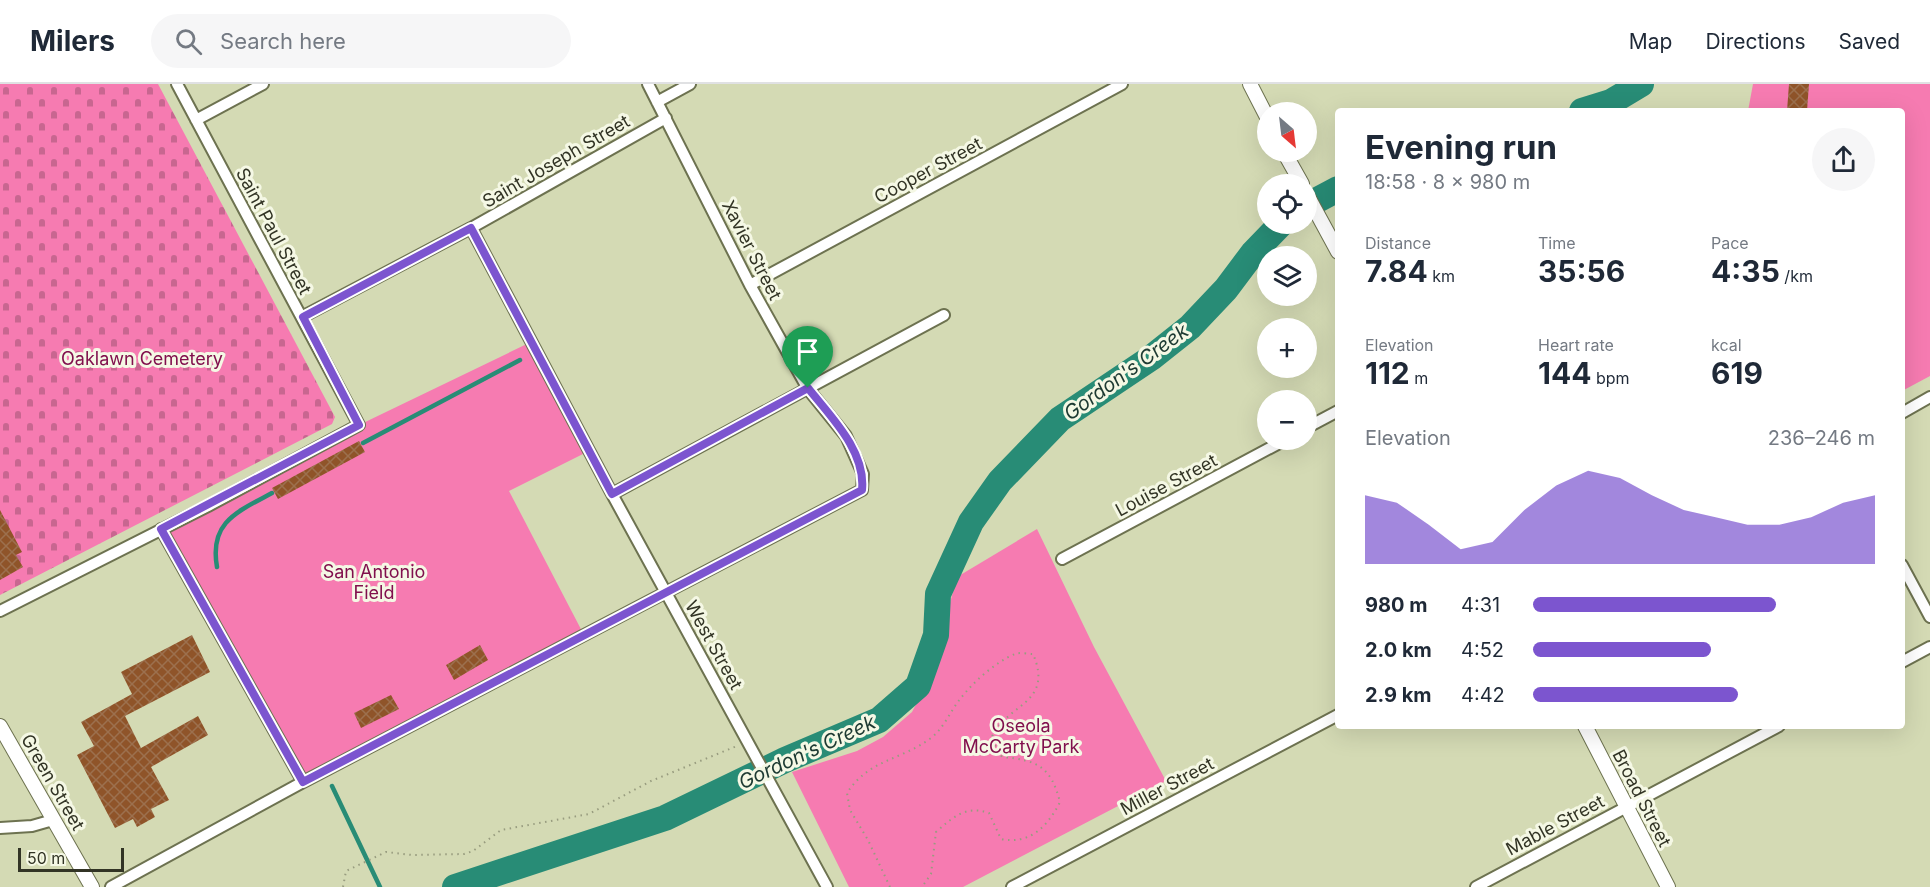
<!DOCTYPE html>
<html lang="en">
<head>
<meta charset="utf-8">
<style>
  body { margin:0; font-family:Inter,sans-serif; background:#f6f6f7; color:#1f2937; height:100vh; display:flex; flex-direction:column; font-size:22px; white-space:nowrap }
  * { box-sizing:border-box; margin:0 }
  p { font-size:20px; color:#747a83 }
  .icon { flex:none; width:33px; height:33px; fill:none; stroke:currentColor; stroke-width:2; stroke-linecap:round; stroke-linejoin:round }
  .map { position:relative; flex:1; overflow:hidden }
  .side { position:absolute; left:1335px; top:24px; width:570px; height:621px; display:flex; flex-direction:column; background:#fff; border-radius:6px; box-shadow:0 6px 24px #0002 }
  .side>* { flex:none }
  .needle { width:39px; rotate:152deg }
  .fabs { position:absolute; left:1257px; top:18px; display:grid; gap:12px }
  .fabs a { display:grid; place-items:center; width:60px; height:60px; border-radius:50%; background:#fff; box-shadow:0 6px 24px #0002; font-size:30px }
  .scale { position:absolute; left:18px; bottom:15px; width:106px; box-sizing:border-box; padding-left:6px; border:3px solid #323425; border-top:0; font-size:16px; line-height:21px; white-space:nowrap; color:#323425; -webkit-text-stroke:4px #f5f8e5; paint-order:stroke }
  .pin { position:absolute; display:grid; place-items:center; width:51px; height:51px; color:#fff; margin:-62px -26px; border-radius:50% 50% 50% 0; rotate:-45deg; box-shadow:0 0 6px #0007 }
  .pin .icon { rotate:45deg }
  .round { display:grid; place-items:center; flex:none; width:63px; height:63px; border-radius:32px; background:#f6f6f7 }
  .overview { display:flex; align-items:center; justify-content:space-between; height:102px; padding:0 30px }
  h1 { font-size:33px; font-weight:700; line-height:45px }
  .stats { display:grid; grid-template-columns:repeat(3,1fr); gap:9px; height:102px; padding:6px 30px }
  .stats div { display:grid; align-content:center }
  .stats b { font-size:30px; font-weight:700 }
  .stats small { font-size:16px; font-weight:400 }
  .stats p { font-size:16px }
  .chart { height:168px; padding:12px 30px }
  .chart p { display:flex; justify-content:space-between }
  .chart svg { width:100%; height:108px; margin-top:6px; fill:#7c55cf; opacity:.7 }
  ul { padding:0 30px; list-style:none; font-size:20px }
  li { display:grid; grid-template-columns:96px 72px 1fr; align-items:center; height:45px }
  li i { height:15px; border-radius:8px; background:#7c55cf }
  header { display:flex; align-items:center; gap:36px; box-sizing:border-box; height:84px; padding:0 30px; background:#fff; border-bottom:2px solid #e0e1e3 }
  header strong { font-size:28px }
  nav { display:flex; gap:33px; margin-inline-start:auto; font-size:21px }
  .search { width:420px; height:54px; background:#f6f6f7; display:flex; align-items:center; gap:15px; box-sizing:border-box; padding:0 21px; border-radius:33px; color:#747a83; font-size:22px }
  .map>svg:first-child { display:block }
  .cemetery { fill:url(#cemetery-stones) }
  .green { fill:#f67bb1 }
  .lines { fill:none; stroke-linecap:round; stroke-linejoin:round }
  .stream { stroke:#288c76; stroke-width:4.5 }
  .river { stroke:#288c76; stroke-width:26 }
  .building { fill:url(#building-cross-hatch) }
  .minor-casing { stroke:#6d7250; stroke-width:14 }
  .tertiary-casing { stroke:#6d7250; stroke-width:16 }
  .path { stroke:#989c7f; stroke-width:2; stroke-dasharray:1.5 4.5; stroke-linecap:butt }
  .minor { stroke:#fff; stroke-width:10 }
  .tertiary { stroke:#fff; stroke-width:14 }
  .route-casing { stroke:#fff; stroke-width:12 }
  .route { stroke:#7c55cf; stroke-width:8 }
  .labels { text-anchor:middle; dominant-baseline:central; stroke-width:6; stroke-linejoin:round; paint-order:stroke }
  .street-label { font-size:18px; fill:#323425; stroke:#f5f8e5 }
  .park-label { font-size:18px; fill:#81104d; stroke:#f5f8e5 }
  .water-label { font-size:20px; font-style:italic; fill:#1d3a32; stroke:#f5f8e5 }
</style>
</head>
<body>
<header>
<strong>Milers</strong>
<div class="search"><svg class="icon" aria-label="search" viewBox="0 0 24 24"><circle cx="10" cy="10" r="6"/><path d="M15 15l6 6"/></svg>Search here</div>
<nav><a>Map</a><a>Directions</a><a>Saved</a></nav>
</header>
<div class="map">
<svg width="1930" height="803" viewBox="0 0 1930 803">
  <defs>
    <pattern id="cemetery-stones" width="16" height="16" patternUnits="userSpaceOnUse" patternTransform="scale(1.5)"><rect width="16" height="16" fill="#f67bb1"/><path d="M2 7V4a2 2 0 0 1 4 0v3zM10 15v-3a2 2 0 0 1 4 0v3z" fill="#c86690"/></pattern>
    <pattern id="building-cross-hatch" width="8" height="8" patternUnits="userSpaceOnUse" patternTransform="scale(1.5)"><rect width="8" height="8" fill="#8f5429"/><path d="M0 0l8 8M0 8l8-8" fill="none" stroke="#9c704e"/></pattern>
  </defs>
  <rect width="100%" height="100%" fill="#d4dab4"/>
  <path class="cemetery" d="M0 0H158L335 333 332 340 0 511Z"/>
  <path class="green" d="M1753 0H1930V292L1902 307V27H1748Z
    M531 258 589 367 509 407 584 551 303 698 161 445 359 341Z
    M1037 445 1094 563 1166 697 963 803H849L792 688 857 667 883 653 912 628 940 574 947 530 957 493Z"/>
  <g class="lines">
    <path class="stream" d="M363 359 520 276
      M217 483C209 438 237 428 272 409
      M332 702 380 803"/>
    <path class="river" d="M1582 27 1611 18 1641 0
      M1306 122 1338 105
      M455 803 665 734 785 676 879 636 918 602 936 551 938 510 971 438 1000 397 1060 335 1151 274 1190 243 1226 205 1253 169 1281 140"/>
  </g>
  <path class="building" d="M1789 0H1809L1807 27H1787Z
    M359 357 365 368 278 415 272 404Z
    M0 426 22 468 16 471 23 483 0 496Z
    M192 551 210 588 125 632 141 664 198 632 208 651 151 683 169 716 151 725 155 733 137 743 133 735 115 744 77 671 94 662 81 638 132 610 121 588Z
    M480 561 488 576 454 596 446 581Z
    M391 611 399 625 361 644 354 629Z"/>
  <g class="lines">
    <defs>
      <path id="minor" d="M657 18 690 0
        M196 36 263 0
        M471 144 612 410 827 803
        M750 201 1122 0
        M302 233 471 144 666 34
        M1902 329 1930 313
        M1306 344 1338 327
        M612 410 944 231
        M161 445 303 698
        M1062 475 1285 356
        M1902 481 1930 533
        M0 527 208 422 359 341 177 0
        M1902 578 1930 563
        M0 744 32 742 53 736
        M111 803 303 698 862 406 863 390 846 352 808 305 750 201 648 0
        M1012 803 1338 631
        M1476 803 1779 642"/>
      <path id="tertiary" d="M1250 0 1268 35
        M1284 68 1302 100
        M1306 109 1338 168
        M0 642 92 803
        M1585 642 1668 803"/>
    </defs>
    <use href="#minor" class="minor-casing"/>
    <use href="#tertiary" class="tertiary-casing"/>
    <path class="path" d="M343 803 346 787 386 768 412 771 464 770 473 767 501 746 589 730 651 697 737 662
      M890 803 868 756 850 726 847 709C869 675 900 677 931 654 945 643 950 627 961 614 973 598 997 577 1015 570 1020 568 1028 570 1033 570 1055 621 1004 620 991 655L1002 673C1038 676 1051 683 1060 718 1048 742 1030 761 1001 755L989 729C966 721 953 733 936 748L931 790 922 803"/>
    <use href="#minor" class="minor"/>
    <use href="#tertiary" class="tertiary"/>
  </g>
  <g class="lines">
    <defs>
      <path id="route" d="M471 144 612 410 808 304C831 333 866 367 862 406L303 698 161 445 359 341 303 233Z"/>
    </defs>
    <use href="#route" class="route-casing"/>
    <use href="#route" class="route"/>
  </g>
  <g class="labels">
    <g class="street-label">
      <text transform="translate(556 77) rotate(-30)">Saint Joseph Street</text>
      <text transform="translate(928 86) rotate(-28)">Cooper Street</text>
      <text transform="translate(274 147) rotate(62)">Saint Paul Street</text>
      <text transform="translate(752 166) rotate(63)">Xavier Street</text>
      <text transform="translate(1166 401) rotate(-28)">Louise Street</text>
      <text transform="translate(714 561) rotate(61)">West Street</text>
      <text transform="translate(53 698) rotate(60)">Green Street</text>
      <text transform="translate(1167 702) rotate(-28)">Miller Street</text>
      <text transform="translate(1642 714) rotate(63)">Broad Street</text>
      <text transform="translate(1555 741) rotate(-28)">Mable Street</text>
    </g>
    <g class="park-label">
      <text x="142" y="274">Oaklawn Cemetery</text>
      <text x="374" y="487">San Antonio<tspan x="374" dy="21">Field</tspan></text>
      <text x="1021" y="641">Oseola<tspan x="1021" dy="21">McCarty Park</tspan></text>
    </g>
    <g class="water-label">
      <text transform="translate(1126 288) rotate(-36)">Gordon's Creek</text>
      <text transform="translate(807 668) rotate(-25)">Gordon's Creek</text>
    </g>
  </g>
</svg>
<div class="fabs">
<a><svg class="needle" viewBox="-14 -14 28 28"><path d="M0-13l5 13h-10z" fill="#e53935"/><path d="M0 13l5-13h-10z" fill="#747a83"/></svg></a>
<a><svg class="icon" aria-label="locate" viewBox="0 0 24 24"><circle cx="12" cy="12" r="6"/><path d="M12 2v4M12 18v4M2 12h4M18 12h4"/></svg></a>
<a><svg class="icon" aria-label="layers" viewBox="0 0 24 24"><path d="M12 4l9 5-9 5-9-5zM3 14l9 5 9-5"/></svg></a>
<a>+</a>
<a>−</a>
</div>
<div class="scale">50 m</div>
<div class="pin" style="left:808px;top:304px;background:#1e9e55"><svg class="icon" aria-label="arrive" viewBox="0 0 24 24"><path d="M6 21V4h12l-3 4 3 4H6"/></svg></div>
<section class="side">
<div class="overview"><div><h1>Evening run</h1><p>18:58 · 8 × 980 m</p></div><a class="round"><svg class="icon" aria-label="share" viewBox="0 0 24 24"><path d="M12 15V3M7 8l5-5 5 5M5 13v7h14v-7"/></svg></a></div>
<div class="stats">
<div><p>Distance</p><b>7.84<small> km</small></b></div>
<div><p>Time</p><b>35:56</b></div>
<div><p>Pace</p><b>4:35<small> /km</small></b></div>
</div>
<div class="stats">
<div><p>Elevation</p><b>112<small> m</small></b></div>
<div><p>Heart rate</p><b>144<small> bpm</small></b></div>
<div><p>kcal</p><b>619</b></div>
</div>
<div class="chart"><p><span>Elevation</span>236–246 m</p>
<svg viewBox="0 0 160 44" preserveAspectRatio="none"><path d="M0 44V16L10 19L20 28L30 38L40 35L50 22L60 12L70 6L80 9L90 16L100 22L110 25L120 28L130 28L140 25L150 19L160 16V44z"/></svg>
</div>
<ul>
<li><b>980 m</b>4:31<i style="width:71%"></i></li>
<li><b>2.0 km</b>4:52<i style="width:52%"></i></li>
<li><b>2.9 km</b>4:42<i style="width:60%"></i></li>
</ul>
</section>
</div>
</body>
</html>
